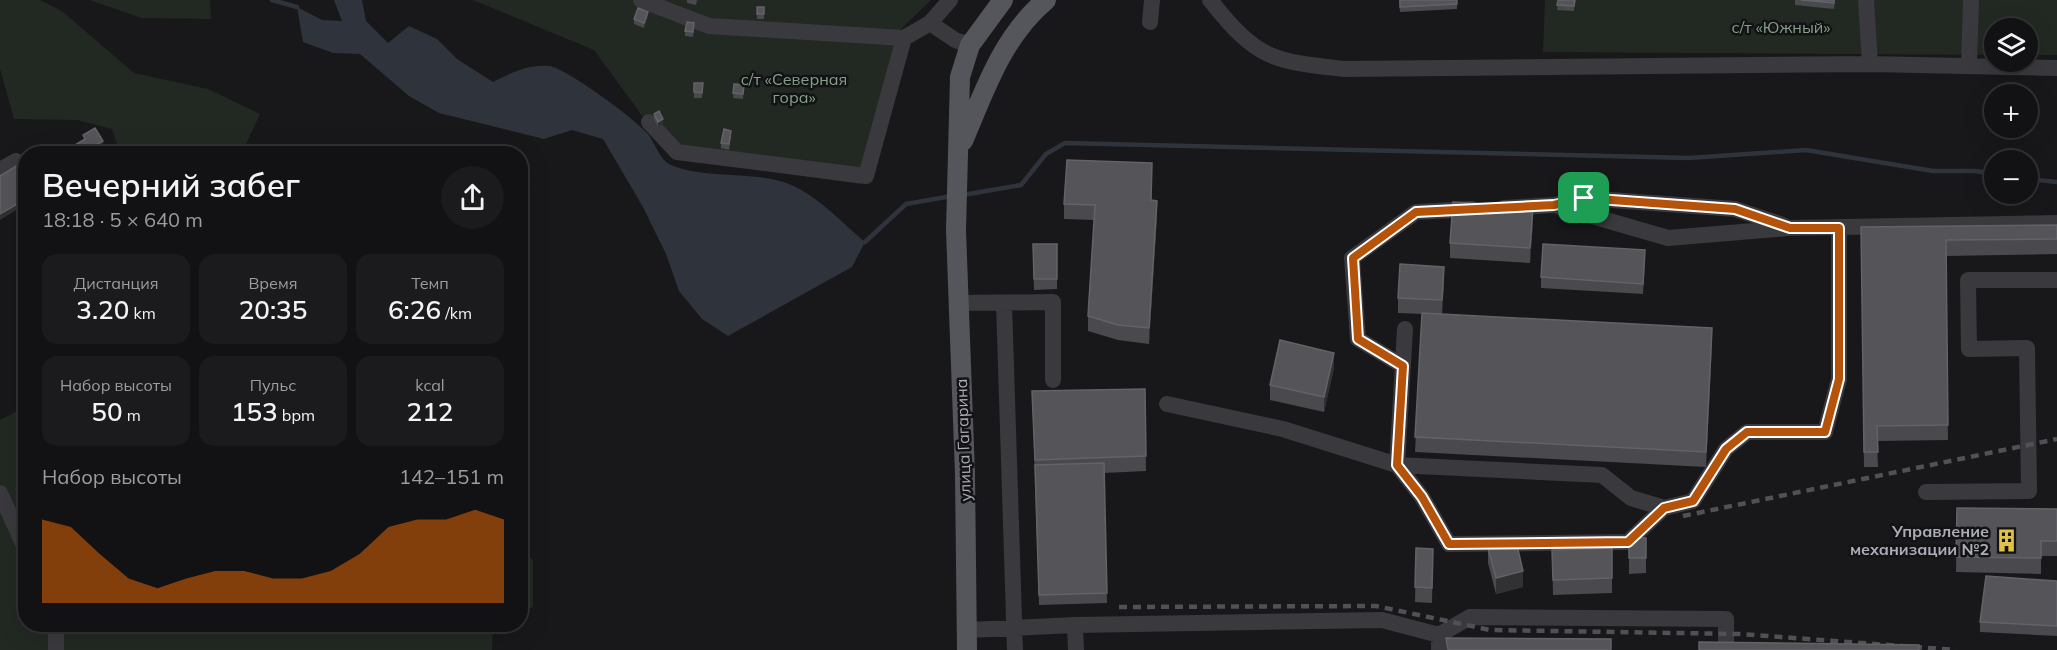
<!DOCTYPE html>
<html lang="ru">
<head>
<meta charset="utf-8">
<style>
  body { margin:0; font-family:Mulish,sans-serif; background:#1b1a1c; color:#f1f3f6; height:100vh; display:flex; flex-direction:column; font-size:22px; white-space:nowrap }
  * { box-sizing:border-box; margin:0 }
  p { font-size:20px; color:#9c9da0 }
  .icon { flex:none; width:33px; height:33px; fill:none; stroke:currentColor; stroke-width:2; stroke-linecap:round; stroke-linejoin:round }
  .map { position:relative; flex:1; overflow:hidden }
  .sheet { position:absolute; left:18px; top:146px; width:510px; height:486px; display:flex; flex-direction:column; background:#121113; border-radius:24px; box-shadow:0 6px 24px #0002,0 0 0 2px #313133 }
  .sheet>* { flex:none }
  .buttons { position:absolute; left:1984px; top:18px; display:grid; gap:12px }
  .buttons a { display:grid; place-items:center; width:54px; height:54px; border-radius:50%; background:#121113; box-shadow:0 6px 24px #0002,0 0 0 2px #313133; font-size:30px }
  .pin { position:absolute; display:grid; place-items:center; width:51px; height:51px; color:#fff; margin:-26px; border-radius:12px; box-shadow:0 3px 9px #0006 }
  .round { display:grid; place-items:center; flex:none; width:63px; height:63px; border-radius:32px; background:#1b1a1c }
  .summary { display:flex; align-items:center; justify-content:space-between; height:102px; padding:0 24px }
  h1 { font-size:33px; font-weight:600; line-height:45px }
  .figures { display:grid; grid-template-columns:repeat(3,1fr); gap:9px; height:102px; padding:6px 24px }
  .figures div { display:grid; align-content:center; border-radius:15px; background:#1b1a1c; text-align:center }
  .figures b { font-size:26px; font-weight:600 }
  .figures small { font-size:16px; font-weight:400 }
  .figures p { font-size:16px }
  .chart { height:168px; padding:12px 24px }
  .chart p { display:flex; justify-content:space-between }
  .chart svg { width:100%; height:108px; margin-top:6px; fill:#b45309; opacity:.7 }
  .map>svg:first-child { display:block }
  .green { fill:#222923 }
  .water { fill:#2f343c }
  .lines { fill:none; stroke-linecap:round; stroke-linejoin:round }
  .stream { stroke:#2f343c; stroke-width:4.5 }
  .minor { stroke:#39393e; stroke-width:16 }
  .major { stroke:#55565c; stroke-width:20 }
  .rail { stroke:#505156; stroke-width:4.5; stroke-dasharray:8 6; stroke-linecap:butt }
  .wall { fill:#49494e }
  .shaded-wall { fill:#313134 }
  .building { fill:#545459; stroke:#626268; stroke-width:1.5 }
  .route-casing { stroke:#fff; stroke-width:12 }
  .route { stroke:#b45309; stroke-width:8 }
  .labels { text-anchor:middle; dominant-baseline:central; stroke-width:5; stroke-linejoin:round; paint-order:stroke }
  .park-label { font-size:16px; fill:#84a08a; stroke:#131214 }
  .street-label { font-size:16px; fill:#abadb7; stroke:#131214 }
  .poi-label { font-size:16px; font-weight:bold; fill:#abadb7; stroke:#131214; text-anchor:end }
</style>
</head>
<body>
<div class="map">
<svg width="2057" height="650" viewBox="0 0 2057 650">
  <rect width="100%" height="100%" fill="#181719"/>
  <path class="green" d="M0 0H40L62 11 134 73 208 89 260 114 242 153H120L112 129 77 120 14 119 0 69Z
    M89 0H210L211 19 142 18Z
    M473 0H931L899 31 860 184 673 158 594 50Z
    M1545 0H2057V55H2028V28H1995V55L1543 52Z
    M25 407 26 624H493L492 650H0V420Z
    M520 548 533 560V607L521 612Z"/>
  <path class="water" d="M334 0H362L366 21 388 43 409 26 437 39 457 59 493 82C511 73 528 64 549 66 566 68 634 118 647 133 655 142 660 161 671 165 708 180 751 170 789 184 818 196 841 222 865 242L852 267 728 336 702 319 679 291 666 254 643 207 603 139 572 130 544 139 439 113 409 96 360 54 333 53 303 42 297 7 322 20 342 21Z"/>
  <g class="lines">
    <path class="stream" d="M272 0 297 7
      M2028 179 2057 182
      M963 195 1021 185 1046 154 1065 143 1689 158 1806 150 1933 171H1975L1995 174
      M865 242 906 204 952 196"/>
    <path class="minor" d="M641 0 709 26 904 38 930 23 950 0
      M1210 0C1257 59 1271 61 1344 69L1870 64 2057 68
      M1866 0 1870 64
      M1150 22 1152 0
      M930 23 955 40 970 45
      M1969 66 1971 0
      M649 122 677 152 866 176 904 38
      M0 170 16 161
      M1555 205 1584 198 1735 209 1783 225
      M1504 208 1554 205 1668 238 1789 228 2057 223
      M958 303 1053 302V380
      M1004 303 1015 650
      M1405 329 1397 465 1422 497 1449 544 1628 542 1664 508
      M1403 366 1358 339 1352 258 1416 212 1472 209
      M1167 404 1283 429 1397 465 1602 475 1631 498 1664 508 1693 501 1726 449 1747 432H1825L1839 379V228
      M1926 492 2029 491 2027 348 1969 349 1968 280H2057
      M0 493 26 550
      M967 630 1075 625
      M1439 635 1470 617 1726 619V650
      M56 650V624
      M1076 650 1075 625 1382 620 1439 635V650"/>
    <path class="major" d="M963 141C985 90 1002 37 1046 0
      M967 650 965 474 956 230 960 77 970 45 1003 0"/>
    <path class="rail" d="M1683 516 2057 439
      M1119 607 1376 606 1490 630 1740 634 1956 650"/>
  </g>
  <path class="wall" d="M687 0H697L696 5 687 3Z
    M1399 0H1457V9L1400 12Z
    M1558 0H1575L1574 11 1557 10Z
    M1795 0H1835L1834 9 1795 5Z
    M757 7H764V19H757Z
    M648 17 644 28 634 24V19Z
    M694 29 693 37 685 36V31Z
    M694 83H703L702 98H694Z
    M734 84 744 85 743 99 733 98Z
    M654 114 663 124 658 127 654 119Z
    M731 136 729 150 721 148V143Z
    M1151 200 1157 216 1149 344 1118 340 1088 331V316L1094 220 1064 219V204Z
    M1533 222 1530 263 1450 258V243Z
    M2057 225V254L1946 256 1948 440 1877 441 1878 467H1864L1861 227Z
    M1033 244H1057V289L1034 290Z
    M1645 261 1643 294 1541 288V277Z
    M1444 283 1442 314 1712 344 1706 467 1415 452 1422 314 1398 313V298Z
    M1334 368 1324 412 1270 400V385Z
    M1145 389 1146 471 1104 473 1107 603 1039 605 1032 391Z
    M1957 508 2057 509V556H2041V574L1956 572Z
    M1629 538H1646V573L1629 574Z
    M1416 548 1433 549 1432 603 1415 602Z
    M1488 548 1523 587 1496 594 1488 563Z
    M1612 548V593L1553 595 1552 550Z
    M2057 581V636L1980 632V622Z"/>
  <path class="shaded-wall" d="M648 12V17L644 28V23Z
    M663 119V124L658 127V122Z
    M103 141V146L92 153H83Z
    M26 199V204L0 220V214Z
    M1157 201V216L1149 344V328Z
    M1533 207V222L1530 263V248Z
    M1444 267V283L1442 316V300Z
    M1712 328V344L1706 467V452Z
    M1334 353V368L1324 412V397Z
    M1523 571V587L1496 594V578Z"/>
  <path class="building" d="M1400 0H1457V4L1400 7Z
    M1558 0H1575L1574 6 1557 5Z
    M1801 0H1834V3Z
    M757 7H764V14H757Z
    M638 8 648 12 644 23 634 19Z
    M687 22 694 23 693 32 685 31Z
    M694 83H703L702 93 694 92Z
    M734 84 744 85 743 94 733 93Z
    M659 111 663 119 658 122 654 114Z
    M95 128 103 141 83 153H62L85 139 83 135Z
    M724 129 731 131 729 144 721 143Z
    M26 160V199L0 214V176Z
    M1067 160 1152 163 1151 200 1157 201 1149 328 1118 325 1088 316 1095 205 1064 204Z
    M1453 202 1533 207 1530 248 1450 243Z
    M2057 225V239L1946 240 1948 425 1877 426 1878 452H1864L1861 227Z
    M1033 244H1057V279H1034Z
    M1543 244 1645 250 1643 284 1541 277Z
    M1400 264 1444 267 1442 300 1398 298Z
    M1422 313 1712 328 1706 452 1415 437Z
    M1280 340 1334 353 1324 397 1270 385Z
    M1145 389 1146 456 1035 460 1032 391Z
    M1104 463 1107 593 1039 595 1035 465Z
    M1957 508 2057 509V541H2041V558L1956 557Z
    M1629 538H1646V558H1629Z
    M1516 541 1523 571 1496 578 1488 548Z
    M1416 548 1433 549 1432 588 1415 587Z
    M1612 548V578L1553 580 1552 550Z
    M1986 576 2057 581V626L1980 622Z
    M1446 638 1611 639V650H1448Z
    M1699 642 1919 645V650H1699Z"/>
  <g class="lines">
    <defs>
      <path id="route" d="M1584 198 1735 209 1790 228H1839V379L1825 432H1747L1726 449 1693 501 1664 508 1628 542 1449 544 1422 497 1397 465 1403 366 1358 339 1353 258 1416 212 1554 205Z"/>
    </defs>
    <use href="#route" class="route-casing"/>
    <use href="#route" class="route"/>
  </g>
  <defs>
    <symbol id="building-bare" viewBox="-9 -9 18 18"><path d="M-4-6H4V6H1V3H-1V6H-4ZM-2.5-4.3h1.7v1.8h-1.7ZM.8-4.3h1.7v1.8H.8ZM-2.5-1h1.7V.8h-1.7ZM.8-1h1.7V.8H.8Z" fill="#e0c249" stroke="#131214" stroke-width="2.5" paint-order="stroke"/></symbol>
  </defs>
  <g fill-rule="evenodd">
    <use href="#building-bare" x="1990" y="524" width="33" height="33"/>
  </g>
  <g class="labels">
    <g class="park-label">
      <text x="1781" y="27">с/т «Южный»</text>
      <text x="794" y="79">с/т «Северная<tspan x="794" dy="18">гора»</tspan></text>
    </g>
    <g class="street-label">
      <text transform="translate(963 440) rotate(-92)">улица Гагарина</text>
    </g>
    <g class="poi-label">
      <text x="1989" y="531">Управление<tspan x="1989" dy="18">механизации №2</tspan></text>
    </g>
  </g>
</svg>
<div class="buttons">
<a><svg class="icon" aria-label="layers" viewBox="0 0 24 24"><path d="M12 4l9 5-9 5-9-5zM3 14l9 5 9-5"/></svg></a>
<a>+</a>
<a>−</a>
</div>
<div class="pin" style="left:1584px;top:198px;background:#1e9e55"><svg class="icon" aria-label="arrive" viewBox="0 0 24 24"><path d="M6 21V4h12l-3 4 3 4H6"/></svg></div>
<section class="sheet">
<div class="summary"><div><h1>Вечерний забег</h1><p>18:18 · 5 × 640 m</p></div><a class="round"><svg class="icon" aria-label="share" viewBox="0 0 24 24"><path d="M12 15V3M7 8l5-5 5 5M5 13v7h14v-7"/></svg></a></div>
<div class="figures">
<div><p>Дистанция</p><b>3.20<small> km</small></b></div>
<div><p>Время</p><b>20:35</b></div>
<div><p>Темп</p><b>6:26<small> /km</small></b></div>
</div>
<div class="figures">
<div><p>Набор высоты</p><b>50<small> m</small></b></div>
<div><p>Пульс</p><b>153<small> bpm</small></b></div>
<div><p>kcal</p><b>212</b></div>
</div>
<div class="chart"><p><span>Набор высоты</span>142–151 m</p>
<svg viewBox="0 0 160 44" preserveAspectRatio="none"><path d="M0 44V10L10 13L20 24L30 34L40 38L50 34L60 31L70 31L80 34L90 34L100 31L110 24L120 13L130 10L140 10L150 6L160 10V44z"/></svg>
</div>
</section>
</div>
</body>
</html>
